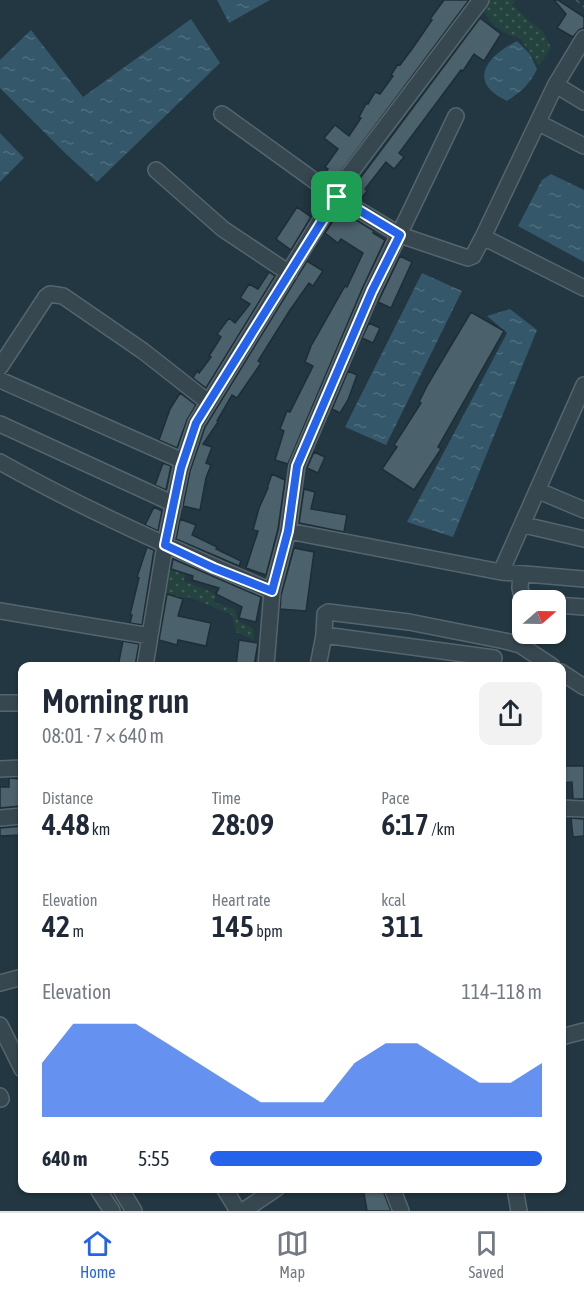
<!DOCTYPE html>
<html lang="en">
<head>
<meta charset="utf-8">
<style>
  body { margin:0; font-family:"Asap Condensed",sans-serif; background:#f2f2f3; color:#1f2937; height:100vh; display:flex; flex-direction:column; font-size:22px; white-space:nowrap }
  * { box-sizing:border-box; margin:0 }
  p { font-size:20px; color:#747a83 }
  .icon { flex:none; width:33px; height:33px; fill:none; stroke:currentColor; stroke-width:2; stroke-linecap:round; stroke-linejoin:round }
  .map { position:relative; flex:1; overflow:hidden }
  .sheet { position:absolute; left:18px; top:662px; width:548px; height:531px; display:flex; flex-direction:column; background:#fff; border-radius:12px; box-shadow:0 2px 4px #0004 }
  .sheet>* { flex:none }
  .needle { width:39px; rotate:70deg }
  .tools { position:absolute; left:512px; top:590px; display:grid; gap:12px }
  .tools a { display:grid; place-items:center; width:54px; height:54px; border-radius:12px; background:#fff; box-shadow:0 2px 4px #0004; font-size:30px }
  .pin { position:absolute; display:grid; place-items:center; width:51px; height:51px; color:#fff; margin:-26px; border-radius:12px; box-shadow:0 3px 9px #0006 }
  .round { display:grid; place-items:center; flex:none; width:63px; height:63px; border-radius:12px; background:#f2f2f3 }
  .headline { display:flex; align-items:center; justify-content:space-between; height:102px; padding:0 24px }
  h1 { font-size:33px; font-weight:600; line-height:45px }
  .metrics { display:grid; grid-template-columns:repeat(3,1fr); gap:9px; height:102px; padding:6px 24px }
  .metrics div { display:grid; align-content:center }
  .metrics b { font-size:30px; font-weight:600 }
  .metrics small { font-size:16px; font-weight:400 }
  .metrics p { font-size:16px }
  .chart { height:168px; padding:12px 24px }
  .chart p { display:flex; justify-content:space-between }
  .chart svg { width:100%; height:108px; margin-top:6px; fill:#2563eb; opacity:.7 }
  ul { padding:0 24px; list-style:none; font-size:20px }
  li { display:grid; grid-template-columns:96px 72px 1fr; align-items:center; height:45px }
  li i { height:15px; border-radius:8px; background:#2563eb }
  .dock { display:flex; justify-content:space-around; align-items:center; height:84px; border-top:2px solid #e0e1e3; background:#fff; font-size:16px; color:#747a83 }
  .dock a { display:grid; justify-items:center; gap:3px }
  .dock .on { color:#2563eb }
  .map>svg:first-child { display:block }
  .grass { fill:url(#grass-dots) }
  .water { fill:url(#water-ripples) }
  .building { fill:#4b616c; stroke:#1e2e37; stroke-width:1.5 }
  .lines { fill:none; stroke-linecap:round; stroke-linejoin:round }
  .minor-casing { stroke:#55656e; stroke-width:18 }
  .path { stroke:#455f5c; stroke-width:1.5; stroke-dasharray:4.5 4.5; stroke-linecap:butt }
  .minor { stroke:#374750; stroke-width:15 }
  .route-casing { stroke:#fff; stroke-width:12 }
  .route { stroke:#2563eb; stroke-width:8 }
</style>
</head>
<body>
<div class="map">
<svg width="584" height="1211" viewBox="0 0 584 1211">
  <defs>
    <pattern id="grass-dots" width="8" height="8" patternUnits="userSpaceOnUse" patternTransform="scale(1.5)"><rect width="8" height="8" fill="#24423e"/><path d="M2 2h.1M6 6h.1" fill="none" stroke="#415c59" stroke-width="1.8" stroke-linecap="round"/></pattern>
    <pattern id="water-ripples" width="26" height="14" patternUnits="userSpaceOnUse" patternTransform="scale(1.5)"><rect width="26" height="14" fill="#345769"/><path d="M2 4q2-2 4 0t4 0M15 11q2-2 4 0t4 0" fill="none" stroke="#4f6e7d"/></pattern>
  </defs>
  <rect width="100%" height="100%" fill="#223741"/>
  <path class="grass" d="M486 0H516L512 5 529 21 543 31 551 48 539 66 520 38C501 34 490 24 481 7Z
    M167 568 185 573 184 581 216 594 214 602 235 609 238 621 253 628 254 640 236 632 232 615 189 597 183 599 164 593Z"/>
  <path class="water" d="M217 0H270L229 23Z
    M191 19 220 63 97 182 66 154 0 88V60L31 30 83 97Z
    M517 41 530 54 537 69C530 84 521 92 507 101 466 82 487 56 517 41Z
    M0 133 24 158 0 182Z
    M551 174 584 190V262L518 226 542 180Z
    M422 273 462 291 386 445 345 427Z
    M510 309 537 330 453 537 407 522 507 333 487 316Z"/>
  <path class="building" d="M444 0H469L333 182 323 175 328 169 325 167 338 149 324 138 335 125 349 136 361 118 359 117 366 104H368L375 92 380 94 393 76 391 75 398 64 400 65 412 49 432 20 430 19Z
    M554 0H558L584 17V28L579 30 573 37 557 28 566 14Z
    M480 18 501 34 484 61 474 54 463 71 461 70 399 153 404 157 394 169 386 162 365 189 367 191 360 200 349 193Z
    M297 207 311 217 291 250 276 239Z
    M340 210 374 231 373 233 385 240 363 287 288 464 275 460 284 431 280 429 287 411 290 412 313 366 305 362 311 346 345 286 347 287 363 253 341 239 338 243 325 233Z
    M400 256 412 262 391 308 378 302Z
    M307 261 323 271 313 286 309 283 290 310 258 361 261 363 237 398 232 395 217 421 218 422 203 444 212 447 206 463 211 465 206 478 200 510 183 506 190 471 205 427Z
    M269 272 275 276 206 388 193 378 197 371 199 373 211 357 209 356 221 337 217 334 229 318 235 323 250 304 240 298 249 284 258 289Z
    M471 312 504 331 438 447 441 449 414 490 382 469 397 447 394 445 421 403 419 402 428 384Z
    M369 323 380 328 373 343 362 338Z
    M348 371 357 375 348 400 340 413 332 409Z
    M180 393 196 405 187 420 177 448 159 440 170 409Z
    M314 452 325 457 318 473 307 468Z
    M163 463 171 466 166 490 155 485Z
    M272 474 285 480 278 529 266 575 246 568 258 531 253 530 259 508 268 488H267Z
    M304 489 315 492 311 509 347 515 344 532 299 523Z
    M154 507 162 511 158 531 145 525Z
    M180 519 196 525 192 535 217 547 216 549 241 561 239 566 176 539Z
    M147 547 154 550 142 625 130 623 132 615H130L139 578 137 577Z
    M294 548 314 552 306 611 280 609 281 595Z
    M173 559 261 597 256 622 239 618 242 607 216 594 219 588 192 580 193 576 171 569Z
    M167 594 183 599 178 616 211 623 206 646 178 640 177 645 159 640Z
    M239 640 258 643 254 666H236Z
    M123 641 139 644 135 666H118Z
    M561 766H584V799H573L572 782 562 783Z
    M9 778 22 779V806L0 808V787H9Z
    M571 818 584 819V836L573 837Z
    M22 826V835L0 836V828Z
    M363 1188H382L391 1211H367Z"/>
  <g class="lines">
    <defs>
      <path id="minor" d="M584 38 555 86 483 237 584 288
        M556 85 584 102
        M222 114 337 197 400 235 468 258 473 256 483 237
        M539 123 584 146
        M156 170 223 229 289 273
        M0 367 46 297 50 294 63 296 143 351 208 402
        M0 380 183 461
        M0 424 174 504
        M0 462C87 511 179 552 272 591
        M539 491 584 510
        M524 525 584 539
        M288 531 501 572 584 385
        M501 572 584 579
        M521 574 520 588 523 600
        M555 605 584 607
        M0 611 150 636
        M324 635 325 614 328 612 409 622 505 641 520 645 552 666
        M145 666 165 545 181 468 196 423 348 176 481 0
        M266 666 272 591 288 531 297 466 372 291 456 116
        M318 666 324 635 494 658
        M561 672 584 687
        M0 703H22
        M0 769 22 768
        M561 808 584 809
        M0 818 22 816
        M0 983 22 977
        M0 1025 22 1069
        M561 1037 584 1031
        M0 1096 1 1099
        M97 1188 112 1211
        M120 1188 134 1211
        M224 1188 238 1211
        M392 1188 401 1211
        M515 1188 519 1211
        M243 1211 277 1188"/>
    </defs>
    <use href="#minor" class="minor-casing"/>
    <path class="path" d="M576 0 584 7"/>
    <use href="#minor" class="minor"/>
  </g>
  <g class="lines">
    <defs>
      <path id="route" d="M337 197 400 235 372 291 297 466 288 531 272 591 214 568 165 545 181 468 196 423Z"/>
    </defs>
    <use href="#route" class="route-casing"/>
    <use href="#route" class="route"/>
  </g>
</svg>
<div class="tools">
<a><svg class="needle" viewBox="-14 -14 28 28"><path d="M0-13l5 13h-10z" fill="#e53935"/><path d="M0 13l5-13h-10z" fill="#747a83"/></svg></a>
</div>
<div class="pin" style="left:337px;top:197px;background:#1e9e55"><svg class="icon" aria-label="arrive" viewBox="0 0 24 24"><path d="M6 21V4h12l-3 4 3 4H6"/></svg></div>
<section class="sheet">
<div class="headline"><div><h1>Morning run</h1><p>08:01 · 7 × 640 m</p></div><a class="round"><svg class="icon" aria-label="share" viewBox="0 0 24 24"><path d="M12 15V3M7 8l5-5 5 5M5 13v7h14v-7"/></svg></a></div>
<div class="metrics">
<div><p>Distance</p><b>4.48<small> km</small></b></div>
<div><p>Time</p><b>28:09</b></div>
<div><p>Pace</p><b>6:17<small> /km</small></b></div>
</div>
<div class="metrics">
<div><p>Elevation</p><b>42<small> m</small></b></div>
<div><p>Heart rate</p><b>145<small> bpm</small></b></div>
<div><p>kcal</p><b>311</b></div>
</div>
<div class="chart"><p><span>Elevation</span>114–118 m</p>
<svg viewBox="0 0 160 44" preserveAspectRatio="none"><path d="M0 44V22L10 6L20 6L30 6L40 14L50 22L60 30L70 38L80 38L90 38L100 22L110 14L120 14L130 22L140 30L150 30L160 22V44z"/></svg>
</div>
<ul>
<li><b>640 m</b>5:55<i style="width:100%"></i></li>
</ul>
</section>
</div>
<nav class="dock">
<a class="on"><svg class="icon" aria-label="home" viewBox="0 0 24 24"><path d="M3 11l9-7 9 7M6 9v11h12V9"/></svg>Home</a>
<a><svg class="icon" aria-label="map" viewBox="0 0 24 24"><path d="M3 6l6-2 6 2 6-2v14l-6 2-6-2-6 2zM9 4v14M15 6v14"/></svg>Map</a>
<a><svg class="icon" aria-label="saved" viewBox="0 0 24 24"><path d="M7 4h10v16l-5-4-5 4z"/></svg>Saved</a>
</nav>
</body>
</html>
